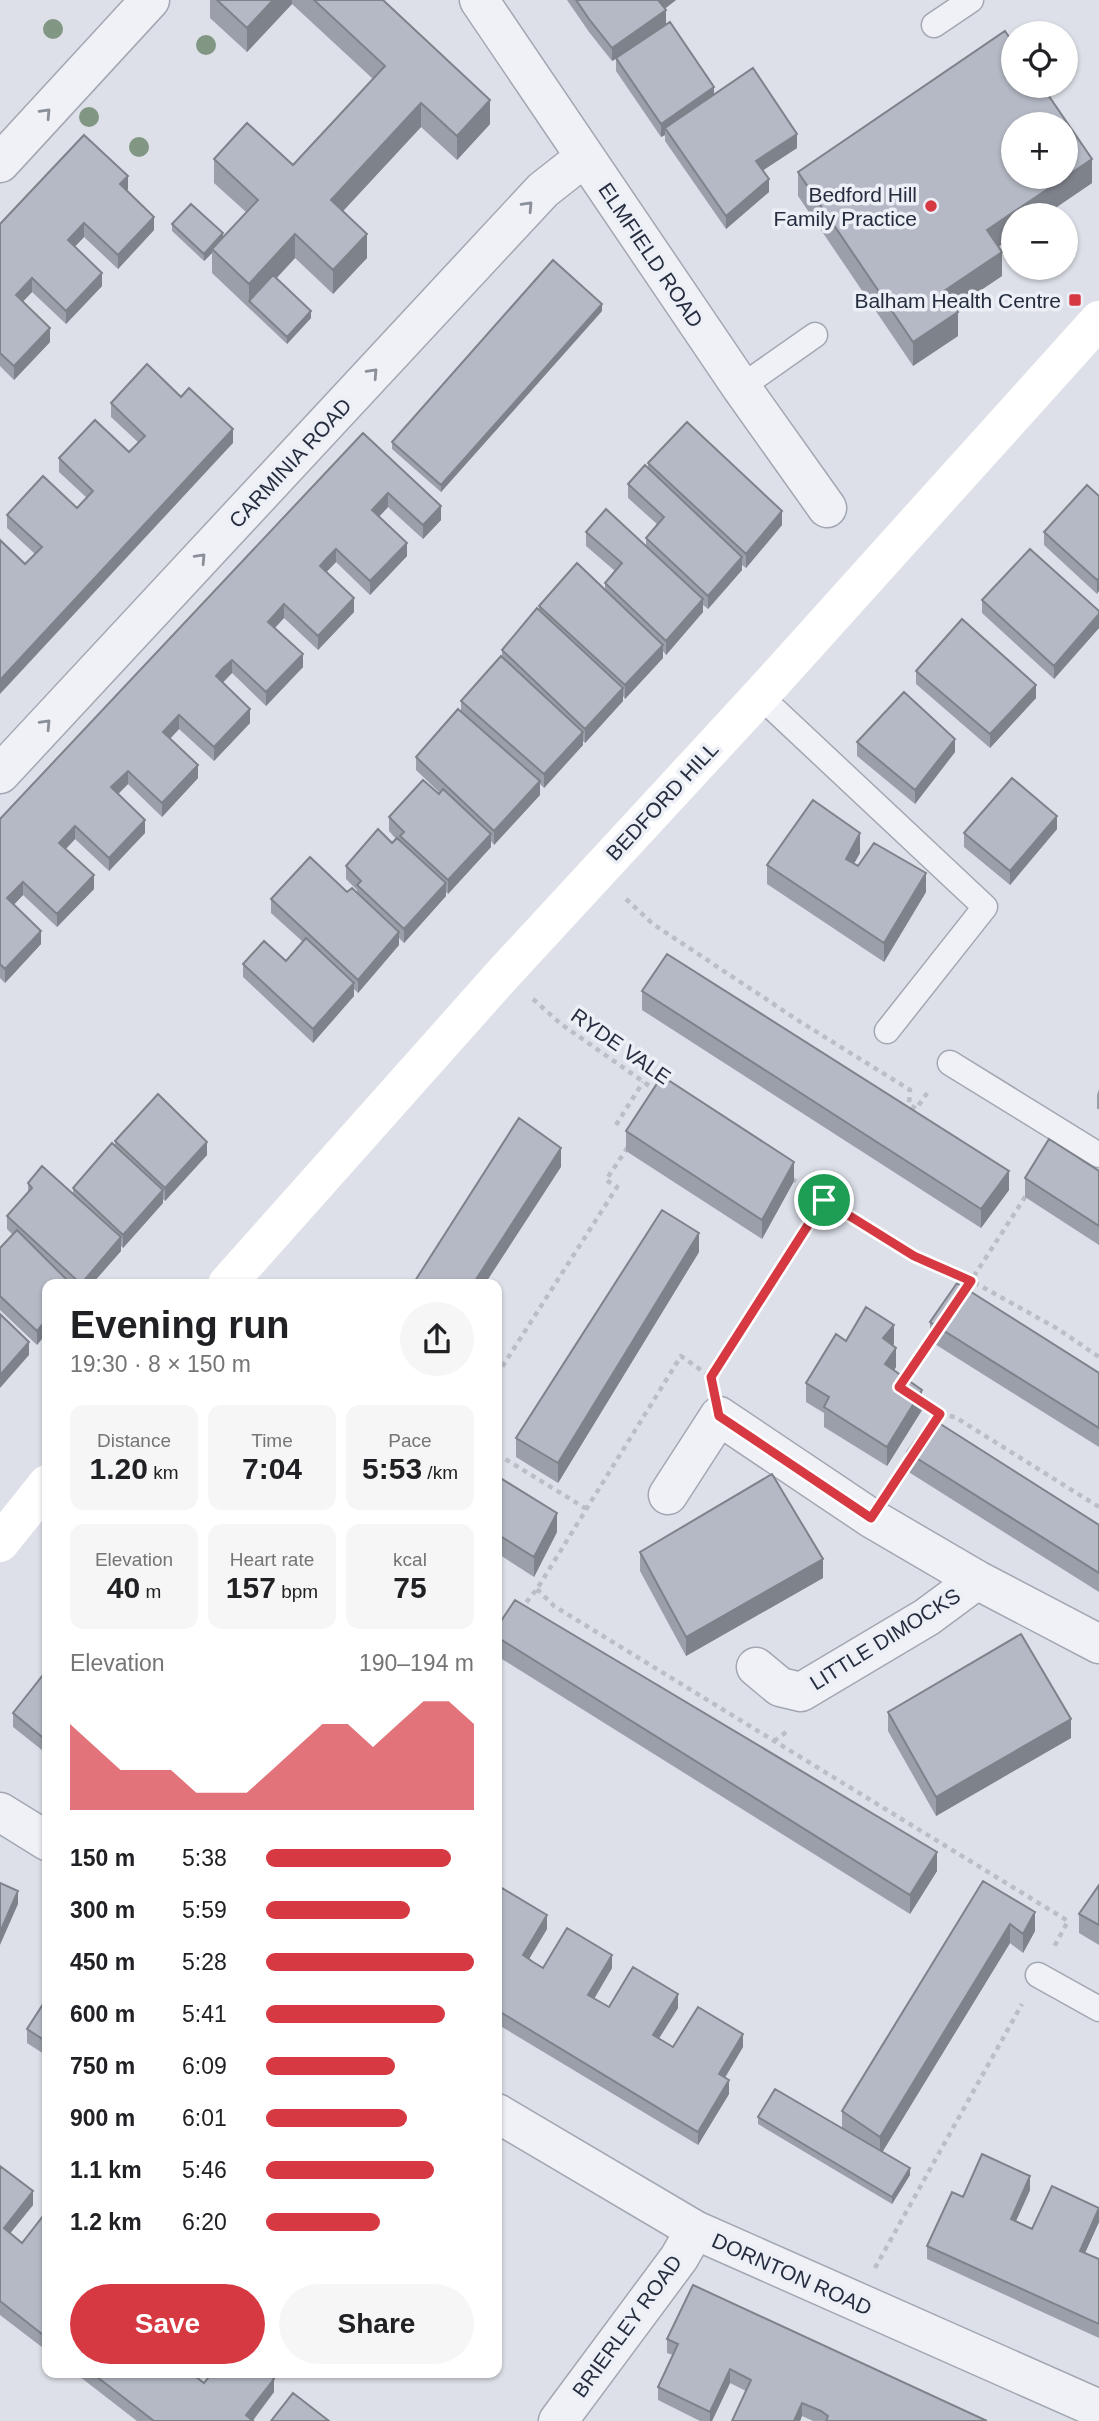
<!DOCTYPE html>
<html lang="en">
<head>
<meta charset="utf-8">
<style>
  body { margin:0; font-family:Arial,sans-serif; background:#f6f6f6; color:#202124; height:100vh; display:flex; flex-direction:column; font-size:26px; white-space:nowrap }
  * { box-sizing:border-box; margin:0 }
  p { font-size:23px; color:#757577 }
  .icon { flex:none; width:38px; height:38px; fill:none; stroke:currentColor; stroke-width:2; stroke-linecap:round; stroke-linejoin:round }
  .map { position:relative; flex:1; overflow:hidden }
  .panel { position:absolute; left:42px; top:1279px; width:460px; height:1099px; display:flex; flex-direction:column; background:#fff; border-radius:14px; box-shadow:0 2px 5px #0004 }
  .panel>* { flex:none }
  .tools { position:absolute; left:1001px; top:21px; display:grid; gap:14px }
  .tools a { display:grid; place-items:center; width:77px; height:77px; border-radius:50%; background:#fff; box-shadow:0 2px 5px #0004; font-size:35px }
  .pin { position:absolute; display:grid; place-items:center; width:60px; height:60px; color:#fff; margin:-30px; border:4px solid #fff; border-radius:50%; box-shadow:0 2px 7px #0007 }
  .round { display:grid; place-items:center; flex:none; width:74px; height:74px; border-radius:37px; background:#f6f6f6 }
  .overview { display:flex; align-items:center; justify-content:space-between; height:119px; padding:0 28px }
  h1 { font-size:38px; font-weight:600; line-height:52px }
  .stats { display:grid; grid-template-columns:repeat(3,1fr); gap:10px; height:119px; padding:7px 28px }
  .stats div { display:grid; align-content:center; border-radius:14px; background:#f6f6f6; text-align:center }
  .stats b { font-size:30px; font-weight:600 }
  .stats small { font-size:19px; font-weight:400 }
  .stats p { font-size:19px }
  .chart { height:196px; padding:14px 28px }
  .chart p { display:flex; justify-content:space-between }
  .chart svg { width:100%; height:126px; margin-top:7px; fill:#d63942; opacity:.7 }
  .action { display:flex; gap:14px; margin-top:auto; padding:14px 28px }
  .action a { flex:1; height:80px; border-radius:42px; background:#d63942; color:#fff; font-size:28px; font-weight:600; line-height:80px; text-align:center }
  .action a+a { background:#f6f6f6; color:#202124 }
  ul { padding:0 28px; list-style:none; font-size:23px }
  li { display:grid; grid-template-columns:112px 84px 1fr; align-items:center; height:52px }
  li i { height:18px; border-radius:9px; background:#d63942 }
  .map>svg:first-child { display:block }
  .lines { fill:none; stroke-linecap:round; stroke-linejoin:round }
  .lane-casing { stroke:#a2a7b2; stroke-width:27 }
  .street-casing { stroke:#a2a7b2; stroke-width:41 }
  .path { stroke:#bbbec6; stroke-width:4.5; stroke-dasharray:5 5; stroke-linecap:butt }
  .lane { stroke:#f0f1f6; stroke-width:24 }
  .street { stroke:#f0f1f6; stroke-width:38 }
  .secondary { stroke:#fff; stroke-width:38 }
  .tree { fill:#819784 }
  .wall { fill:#9b9fa9 }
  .shaded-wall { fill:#7e828a }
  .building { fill:#b4b9c5; stroke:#7e828a; stroke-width:2; fill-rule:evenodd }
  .oneway { stroke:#8a8f9a }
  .route-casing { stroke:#fff; stroke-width:14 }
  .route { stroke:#d63942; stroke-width:9 }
  .poi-dot { fill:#d63942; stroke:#eceff5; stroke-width:2.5 }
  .labels { text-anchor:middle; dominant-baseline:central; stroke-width:7; stroke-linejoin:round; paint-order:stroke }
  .poi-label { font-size:21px; fill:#252d3f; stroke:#eceff5; text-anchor:end }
  .street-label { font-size:21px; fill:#252d3f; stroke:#eceff5 }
</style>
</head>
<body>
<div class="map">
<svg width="1099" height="2421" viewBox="0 0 1099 2421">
  <rect width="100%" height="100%" fill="#dde0e8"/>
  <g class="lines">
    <defs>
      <path id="lane" d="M934 25 971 0
        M741 387 815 335
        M760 696 985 907 887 1031
        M950 1063 1099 1155
        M1038 1975 1099 2009"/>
      <path id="street" d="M479 0 741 387 827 508
        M0 163 150 0
        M0 774 543 190 585 157
        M668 1495 719 1416 871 1518 977 1580 1099 1644
        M756 1667 780 1687 801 1692 927 1617 977 1580
        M0 1812 47 1841
        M497 2113 695 2230 1099 2409
        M558 2421 679 2258 695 2230"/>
    </defs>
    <use href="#lane" class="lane-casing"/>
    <use href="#street" class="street-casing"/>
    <path class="path" d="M626 899 653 924 799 1021 910 1090 909 1104 916 1109 930 1089
      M533 999 561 1024 658 1092
      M616 1125 643 1082
      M792 1179 914 1256 979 1285 1058 1329 1099 1357
      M963 1293 1027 1194
      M497 1375 617 1187 606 1180 628 1147
      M711 1376 824 1200
      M902 1382 933 1337
      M917 1398 940 1414 933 1424
      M940 1414 955 1417 1099 1507
      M497 1454 585 1508
      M892 1486 909 1461
      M537 1589 554 1606 1068 1921 1054 1947
      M520 1610 537 1589 681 1356 711 1377
      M774 1741 789 1730
      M875 2268 1022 2004"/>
    <use href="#lane" class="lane"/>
    <use href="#street" class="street"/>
    <path class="secondary" d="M227 1284 504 973 760 696 1099 320
      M0 1543 47 1484"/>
  </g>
  <g class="tree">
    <circle cx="53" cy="29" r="10"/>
    <circle cx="206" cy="45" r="10"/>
    <circle cx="89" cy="117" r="10"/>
    <circle cx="139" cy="147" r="10"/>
  </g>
  <path class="wall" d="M210 0H383L490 124 457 160 421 127 343 211 367 258 333 294 295 258 276 279 311 318 287 344 212 273V253L204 261 172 231V224L223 237 246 212 214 183V159L293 165 373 79 292 4 247 52 210 18Z
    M567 0H676L664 9 666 24 714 94 797 148 763 170 769 192 726 229 665 141V135L661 137 616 71V59L612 61 589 32Z
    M798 172 1092 183 998 247 1002 276 955 307 958 336 913 366 798 196Z
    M128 189 127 191 154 230 118 269 84 237 74 247 102 286 66 324 32 292 22 302 50 342 14 380 0 366V224Z
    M602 311 441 492 392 449V442Z
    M181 397 233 443 25 564 35 554 7 528V515L77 508 87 498 59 472V458L129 452 139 443 111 417V403Z
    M363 433 441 520 423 539 388 507 379 517 407 556 370 595 336 562 327 571V572L354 612 318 650 284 618 275 628 303 667 266 706 232 673 223 681 222 683 250 723 214 761 179 729 170 739 198 778 162 817 128 784 118 794 145 833 109 871 75 839 66 849 94 889 57 927 23 895 15 903 14 905 41 944 5 983 0 978V819Z
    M648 463 782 525 746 568 742 565V570L708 609 703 605V612L666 655 663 651V658L625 699 623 696V701L585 743 583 741V745L544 788 540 784V795L494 845 491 841V847L448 894 446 892V896L404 943 399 938V945L358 993 354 989V996L313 1043 243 977V964L286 961 303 942 271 913V899L347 892 357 893V890L346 879V866L392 843 396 839 389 831V817L440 793 416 770V757L461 712V701L502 657V650L539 610V606L605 590V583L615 571 586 546V532L646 546V538L657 524 628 498V484L648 468Z
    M1099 496 1097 594 1044 545V532Z
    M982 600 1099 611V628L1054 679 982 613Z
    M916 671 1036 698 990 748 916 684Z
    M857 742 955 752 915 804 857 756Z
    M1057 829 1010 885 964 847V833Z
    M860 853 854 863 926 892 884 962 767 884V865Z
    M642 991 1009 1190 981 1228 642 1010Z
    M1099 1089V1109H1097V1095Z
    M626 1131 794 1181 762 1239 626 1151Z
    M115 1141 207 1155 165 1201 163 1199V1203L123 1248 121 1246V1251L92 1284H47L37 1345 0 1310V1248L13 1235 7 1229V1216L28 1193V1183L73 1193V1188L115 1146Z
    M1099 1171V1245L1025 1197V1178Z
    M699 1252 558 1483 516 1457V1438Z
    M930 1322 1099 1373V1447L930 1341Z
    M846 1341 894 1344 892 1345 896 1367 894 1371 922 1410 887 1466 824 1427V1413L806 1402V1383Z
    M907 1452 1099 1525V1592L907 1471Z
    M497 1476 557 1532 534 1577 497 1553Z
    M640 1552 823 1578 686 1656 640 1571Z
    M497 1627 937 1871 910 1914 497 1656Z
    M47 1670V1754L13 1727V1713Z
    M888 1712 1071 1738 936 1816 888 1731Z
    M983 1881 1035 1931 1023 1953 1010 1943 882 2152 910 2175 892 2204 758 2124V2117L842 2128V2111Z
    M1099 1885V1945L1079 1933V1914Z
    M497 1896 547 1929 529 1959 543 1968H612L594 1999 609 2007 678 2008 659 2038 673 2047H743L725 2078 729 2094 698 2145 497 2024Z
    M47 1976V2056L27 2043V2029L46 1999 43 1997V1983Z
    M0 2166 33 2205 10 2233 22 2243 47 2211V2351L0 2315Z
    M1030 2190 1016 2221 1032 2229 1099 2222 1085 2253 1099 2259V2338L927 2259V2246L963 2197Z
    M667 2339 987 2421H813L802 2416 800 2421H732L746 2391 730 2383 712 2421H700L658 2400V2387L673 2355 667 2353Z
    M75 2373H193L192 2374 204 2383 274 2392 253 2421H137Z"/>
  <path class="shaded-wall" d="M273 0H292V4L247 52V28Z
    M658 0H676L658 14Z
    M666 10V24L612 61V48Z
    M714 87V101L665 128V135L661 137V124Z
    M490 100V124L457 160V136Z
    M421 103V127L331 224V200Z
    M797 134V148L756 175V161Z
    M1092 159V183L1045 215H1013V237L987 254V230Z
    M128 176V189L120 198V184Z
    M769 179V192L726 229V216Z
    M154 217V230L118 269V255Z
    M84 223V237L68 254V240Z
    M223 233V240L212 249V253L204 261V254Z
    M295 234V258L252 304 249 301V308V284Z
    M367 234V258L333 294V270Z
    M1002 252V276L944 315V291Z
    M102 273V286L66 324V311Z
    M32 278V292L16 309V295Z
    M602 304V311L441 492V485Z
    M311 311V318L287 344V337Z
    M958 312V336L913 366V342Z
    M50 328V342L14 380V366Z
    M233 429V443L0 694V680Z
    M388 493V507L372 524V510Z
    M441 506V520L423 539V525Z
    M782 511V525L746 568V554Z
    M407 543V556L370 595V581Z
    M336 549V562L320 579V566Z
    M742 557V570L708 609V596Z
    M1099 578V591L1097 594V580Z
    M354 598V612L318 650V636Z
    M703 599V612L666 655V641Z
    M284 604V618L268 635V622Z
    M1099 614V628L1054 679V666Z
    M663 645V658L625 699V685Z
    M303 654V667L266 706V692Z
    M232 660V673L216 690V676Z
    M1036 685V698L990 748V734Z
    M623 688V701L585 743V729Z
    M250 709V723L214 761V747Z
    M179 715V729L163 746V732Z
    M583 732V745L544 788V774Z
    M955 739V752L915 804V790Z
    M198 765V778L162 817V803Z
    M128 771V784L111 801V787Z
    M540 781V795L494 845V831Z
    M1057 816V829L1010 885V871Z
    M145 820V833L109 871V858Z
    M75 826V839L59 856V843Z
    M860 833V853L846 878V859Z
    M491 834V847L448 894V880Z
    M926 873V892L884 962V943Z
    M94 875V889L57 927V914Z
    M23 882V895L7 912V898Z
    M446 883V896L404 943V929Z
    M41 931V944L5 983V969Z
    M399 932V945L358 993V980Z
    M354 983V996L313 1043V1029Z
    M207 1142V1155L165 1201V1188Z
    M561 1148V1167L485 1284H473Z
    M794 1162V1181L762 1239V1220Z
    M1009 1171V1190L981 1228V1209Z
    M163 1190V1203L123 1248V1235Z
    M699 1233V1252L558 1483V1463Z
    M121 1237V1251L92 1284H81Z
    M47 1319V1333L37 1345V1331Z
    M894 1325V1344L883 1358V1338Z
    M29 1342V1355L0 1388V1375Z
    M896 1348V1367L885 1383V1364Z
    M922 1390V1410L887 1466V1447Z
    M557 1513V1532L534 1577V1557Z
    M823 1559V1578L686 1656V1637Z
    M1071 1719V1738L936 1816V1797Z
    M937 1852V1871L910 1914V1895Z
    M18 1891V1904L0 1945V1932Z
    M1035 1912V1931L1023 1953V1934Z
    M547 1915V1929L523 1969V1955Z
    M1010 1924V1943L880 2156V2137Z
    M612 1955V1968L588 2009V1995Z
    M678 1994V2008L653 2048V2035Z
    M743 2034V2047L719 2087V2074Z
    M729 2080V2094L698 2145V2132Z
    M910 2168V2175L892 2204V2197Z
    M1030 2176V2190L1011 2232V2219Z
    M33 2191V2205L4 2241V2228Z
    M1099 2209V2222L1080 2264V2251Z
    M730 2369V2383L712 2421H710V2412Z
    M274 2379V2392L252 2421 246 2415Z
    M802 2403V2416L800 2421H794Z"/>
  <path class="building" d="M217 0H273L247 28Z
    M314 0H383L490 100 457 136 421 103 331 200 367 234 333 270 295 234 249 284 212 249 258 200 214 159 247 123 293 165 385 66Z
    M576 0H658L666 10 612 48 589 19Z
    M670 22 714 87 661 124 616 58Z
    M1005 31 1013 43V86H1042L1092 159 987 230 1002 252 944 291 958 312 913 342 798 172ZM1013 124H1066V177H1013Z
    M753 68 797 134 756 161 769 179 726 216 665 128Z
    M84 135 128 176 120 184 154 217 118 255 84 223 68 240 102 273 66 311 32 278 16 295 50 328 14 366 0 353V224Z
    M191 204 223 233 204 254 172 224Z
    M553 260 602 304 441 485 392 442Z
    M273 275 311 311 287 337 249 301Z
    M147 364 181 397 189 388 233 429 0 680V540L25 564 42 547 7 515 43 476 77 508 93 491 59 458 95 420 129 452 145 436 111 403Z
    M687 422 782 511 746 554 648 463Z
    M363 433 441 506 423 525 388 493 372 510 407 543 370 581 336 549 327 558 320 566 354 598 318 636 284 604 268 622 303 654 266 692 232 660 223 668 216 676 250 709 214 747 179 715 163 732 198 765 162 803 128 771 111 787 145 820 109 858 75 826 59 843 94 875 57 914 23 882 7 898 41 931 5 969 0 964V819Z
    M645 465 742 557 708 596 646 538 664 517 628 484Z
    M1087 485 1099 496V578L1097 580 1044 532Z
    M606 509 703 599 666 641 605 583 622 563 586 532Z
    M1030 549 1099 611V614L1054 666 982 600Z
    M577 563 663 645 625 685 539 606Z
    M537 608 623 688 585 729 502 650Z
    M962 619 1036 685 990 734 916 671Z
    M501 656 583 732 544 774 461 701Z
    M904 692 955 739 915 790 857 742Z
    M458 709 540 781 494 831 416 757Z
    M1012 778 1057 816 1010 871 964 833Z
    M423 780 439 794 443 789 491 834 448 880 400 836 404 832 389 817Z
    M813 800 860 833 846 859 858 866 874 843 926 873 884 943 767 865Z
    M378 829 392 843 397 838 446 883 404 929 357 885 361 881 346 866Z
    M310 857 347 892 352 888 399 932 358 980 271 899Z
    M306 938 354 983 313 1029 243 964 264 941 286 961Z
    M667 954 1009 1171 981 1209 642 991Z
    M662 1076 794 1162 762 1220 626 1131Z
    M158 1094 207 1142 165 1188 115 1141Z
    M519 1118 561 1148 473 1284H413Z
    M1049 1139 1099 1171V1226L1025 1178Z
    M112 1143 163 1190 123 1235 73 1188Z
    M42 1166 121 1237 81 1284 7 1216 32 1188 28 1183Z
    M662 1210 699 1233 558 1463 516 1438Z
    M17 1230 71 1284H47V1319L37 1331 0 1296V1248Z
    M957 1283 1099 1373V1428L930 1322Z
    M866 1307 894 1325 883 1338 896 1348 885 1364 922 1390 887 1447 824 1407 829 1397 806 1383 836 1334 846 1341Z
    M0 1314 29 1342 0 1375Z
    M931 1418 1099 1525V1573L907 1452Z
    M772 1474 823 1559 686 1637 640 1552Z
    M497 1476 557 1513 534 1557 497 1534Z
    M515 1600 937 1852 910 1895 497 1637V1627Z
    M1021 1634 1071 1719 936 1797 888 1712Z
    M47 1670V1741L13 1713Z
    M983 1881 1035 1912 1023 1934 1010 1924 880 2137 842 2111Z
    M0 1883 18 1891 0 1932Z
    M1099 1885V1925L1079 1914Z
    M502 1888 547 1915 523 1955 533 1962 543 1968 567 1928 612 1955 588 1995 609 2007 633 1967 678 1994 653 2035 673 2047 698 2007 743 2034 719 2074 729 2080 698 2132 497 2010V1896Z
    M47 1976V1986L43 1983Z
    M47 1998V2042L27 2029Z
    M775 2089 910 2168 892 2197 758 2117Z
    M982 2154 1030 2176 1011 2219 1032 2229 1052 2186 1099 2208 1080 2251 1099 2259V2324L927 2246 952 2192 963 2197Z
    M0 2166 33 2191 4 2228 22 2243 47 2211V2338L0 2301Z
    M693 2285 987 2421H826L828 2416 821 2411 802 2403 794 2421H732L751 2380 730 2369 710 2412 658 2387 678 2344 667 2339Z
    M92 2373H191L204 2383 212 2373H267L274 2379 246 2415 253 2421H154Z
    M293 2393 329 2421H271Z"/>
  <defs><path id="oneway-chevron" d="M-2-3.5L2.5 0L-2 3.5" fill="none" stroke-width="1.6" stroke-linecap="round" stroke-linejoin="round" transform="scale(1.75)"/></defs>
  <g class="oneway">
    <use href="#oneway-chevron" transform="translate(46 113) rotate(-47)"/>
    <use href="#oneway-chevron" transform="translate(528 206) rotate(-47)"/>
    <use href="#oneway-chevron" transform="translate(373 373) rotate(-47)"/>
    <use href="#oneway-chevron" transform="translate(201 558) rotate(-47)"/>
    <use href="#oneway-chevron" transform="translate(46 724) rotate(-47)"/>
  </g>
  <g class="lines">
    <defs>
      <path id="route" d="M824 1200 914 1256 971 1281 899 1387 940 1414 871 1518 719 1416 711 1377Z"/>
    </defs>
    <use href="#route" class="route-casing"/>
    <use href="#route" class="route"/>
  </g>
  <g class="poi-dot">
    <circle cx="931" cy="206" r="7"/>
    <rect x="1068" y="293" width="14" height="14" rx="3.5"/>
  </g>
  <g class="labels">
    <g class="poi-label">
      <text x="917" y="194">Bedford Hill<tspan x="917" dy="24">Family Practice</tspan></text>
      <text x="1061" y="300">Balham Health Centre</text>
    </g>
    <g class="street-label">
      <text transform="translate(651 255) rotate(56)">ELMFIELD ROAD</text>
      <text transform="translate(290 463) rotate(-47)">CARMINIA ROAD</text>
      <text transform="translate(662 801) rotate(-47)">BEDFORD HILL</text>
      <text transform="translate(621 1046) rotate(35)">RYDE VALE</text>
      <text transform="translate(885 1639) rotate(-32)">LITTLE DIMOCKS</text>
      <text transform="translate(792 2274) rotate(24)">DORNTON ROAD</text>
      <text transform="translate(627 2326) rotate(-54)">BRIERLEY ROAD</text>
    </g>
  </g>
</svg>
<div class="tools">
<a><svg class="icon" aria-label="locate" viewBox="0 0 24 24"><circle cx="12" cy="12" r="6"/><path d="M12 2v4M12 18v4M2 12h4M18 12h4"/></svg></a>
<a>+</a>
<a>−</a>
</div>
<div class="pin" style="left:824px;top:1200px;background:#1e9e55"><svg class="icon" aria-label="arrive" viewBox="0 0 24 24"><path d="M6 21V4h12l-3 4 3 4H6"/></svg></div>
<section class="panel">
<div class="overview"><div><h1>Evening run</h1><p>19:30 · 8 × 150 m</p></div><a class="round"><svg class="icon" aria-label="share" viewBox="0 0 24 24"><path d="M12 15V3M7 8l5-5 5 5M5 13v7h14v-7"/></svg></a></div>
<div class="stats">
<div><p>Distance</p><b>1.20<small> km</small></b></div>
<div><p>Time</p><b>7:04</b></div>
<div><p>Pace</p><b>5:53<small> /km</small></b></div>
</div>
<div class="stats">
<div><p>Elevation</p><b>40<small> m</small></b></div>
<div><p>Heart rate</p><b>157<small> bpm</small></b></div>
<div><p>kcal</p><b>75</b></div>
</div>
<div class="chart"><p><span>Elevation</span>190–194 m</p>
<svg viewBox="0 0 160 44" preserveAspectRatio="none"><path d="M0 44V14L10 22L20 30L30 30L40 30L50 38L60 38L70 38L80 30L90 22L100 14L110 14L120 22L130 14L140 6L150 6L160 14V44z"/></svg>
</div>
<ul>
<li><b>150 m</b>5:38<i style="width:89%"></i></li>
<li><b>300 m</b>5:59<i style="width:69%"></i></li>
<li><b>450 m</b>5:28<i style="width:100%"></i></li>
<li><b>600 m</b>5:41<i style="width:86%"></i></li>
<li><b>750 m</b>6:09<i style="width:62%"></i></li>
<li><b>900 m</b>6:01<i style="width:68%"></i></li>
<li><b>1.1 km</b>5:46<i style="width:81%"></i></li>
<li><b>1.2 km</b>6:20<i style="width:55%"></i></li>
</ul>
<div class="action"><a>Save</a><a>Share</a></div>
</section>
</div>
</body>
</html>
